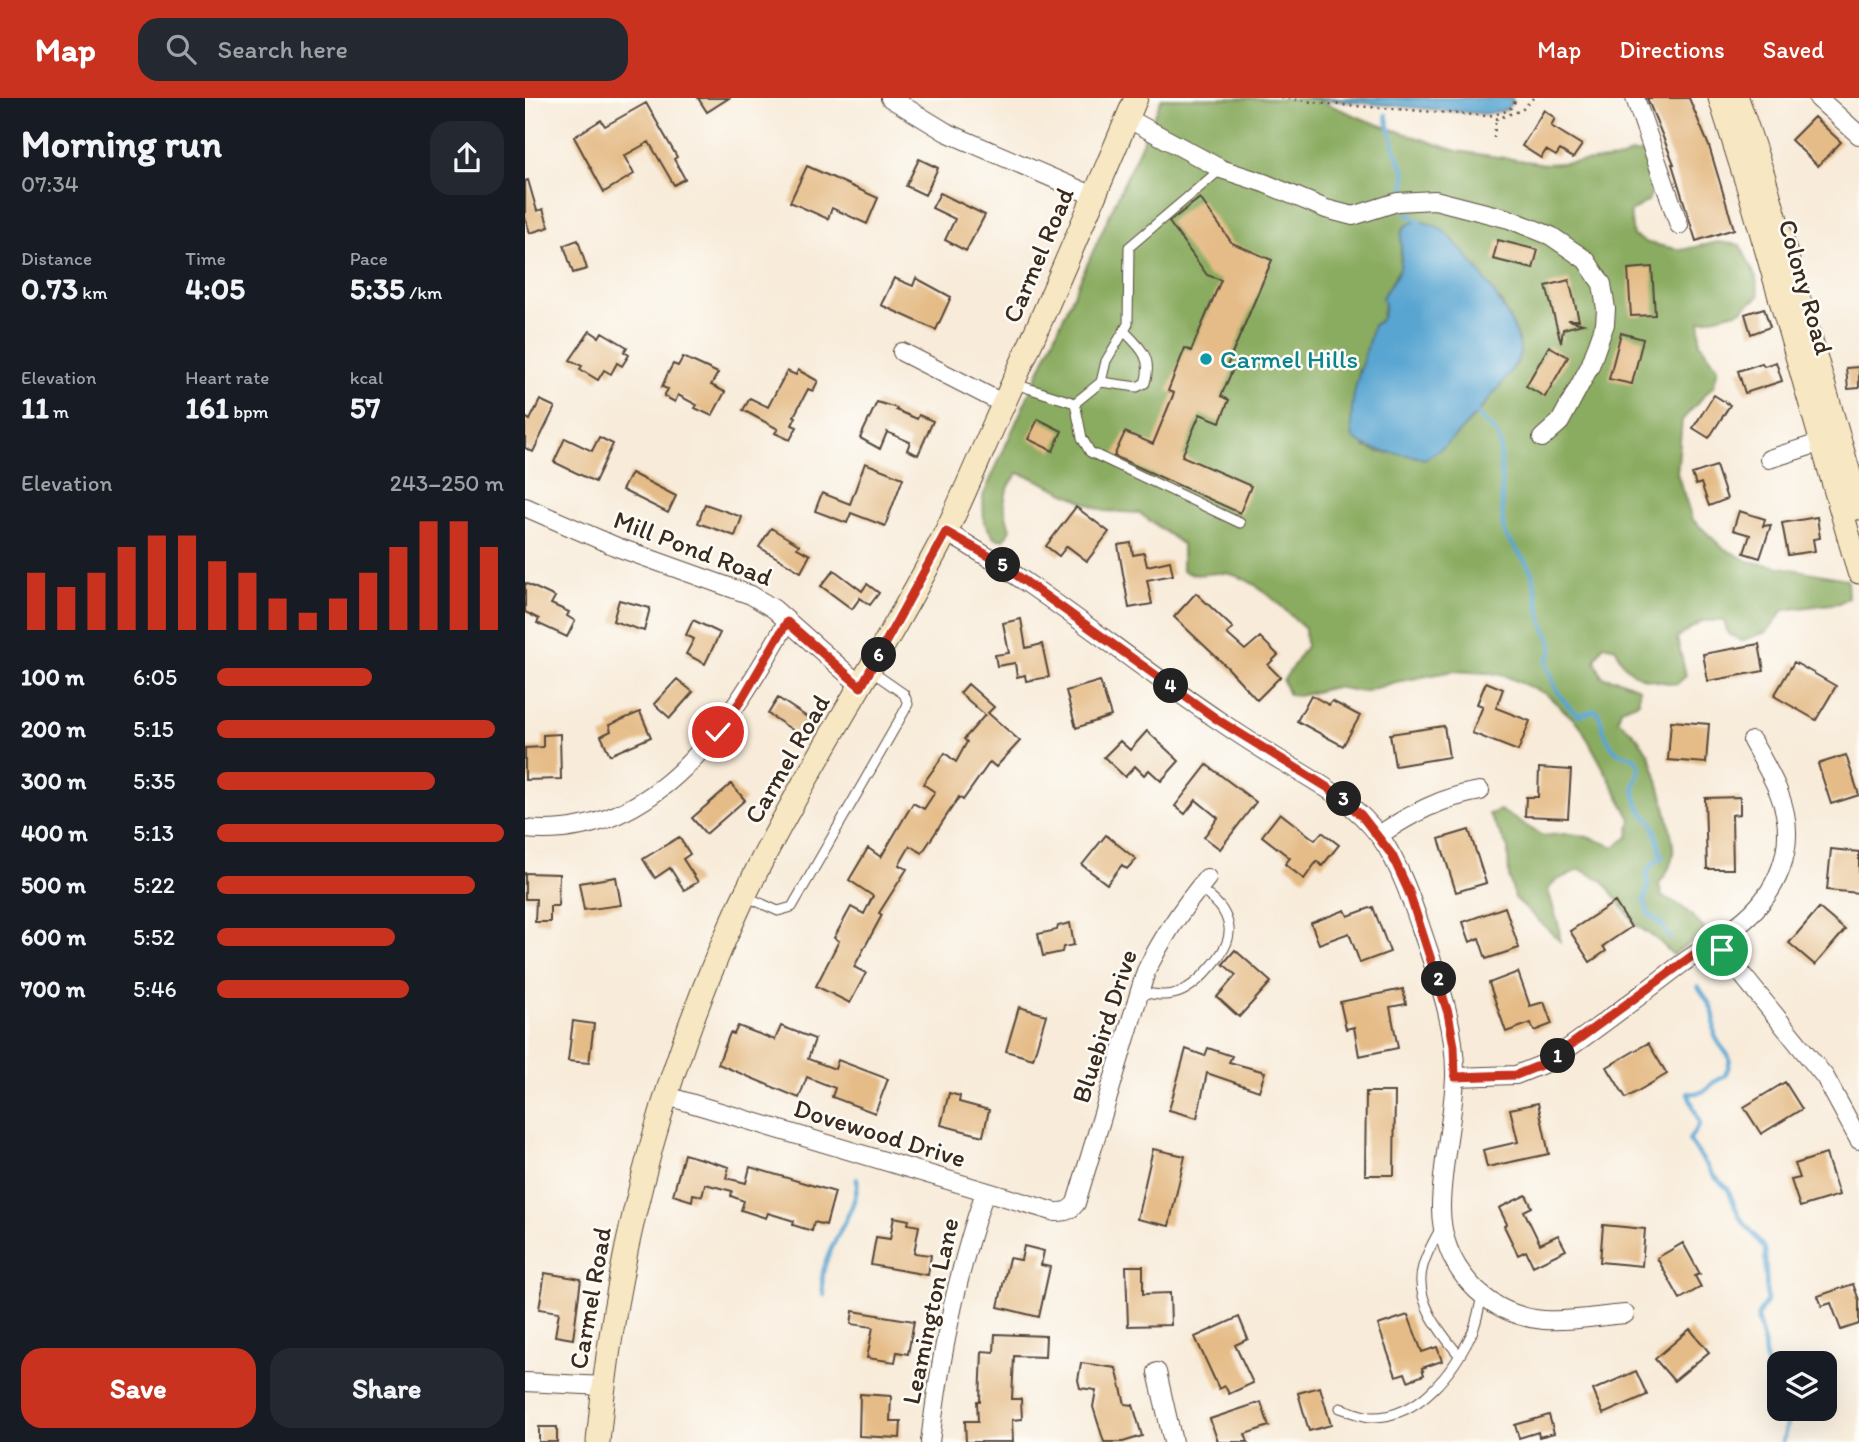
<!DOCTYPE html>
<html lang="en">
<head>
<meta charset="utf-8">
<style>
  body { margin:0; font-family:Itim,sans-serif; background:#242831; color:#f1f3f6; height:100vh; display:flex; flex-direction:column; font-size:26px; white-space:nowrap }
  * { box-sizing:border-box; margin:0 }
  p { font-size:23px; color:#9ea1a6 }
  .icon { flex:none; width:38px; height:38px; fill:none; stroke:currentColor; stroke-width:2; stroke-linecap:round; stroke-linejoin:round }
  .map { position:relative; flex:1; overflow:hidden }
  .details { display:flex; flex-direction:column; background:#171b24; width:525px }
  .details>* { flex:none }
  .fabs { position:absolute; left:1242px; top:1253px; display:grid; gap:14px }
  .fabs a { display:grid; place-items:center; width:70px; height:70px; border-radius:14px; background:#171b24; box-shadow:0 7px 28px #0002; font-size:35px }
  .pin { position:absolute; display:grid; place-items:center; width:60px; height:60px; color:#fff; margin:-30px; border:4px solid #fff; border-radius:50%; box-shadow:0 2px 7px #0007 }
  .km { position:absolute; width:35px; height:35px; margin:-18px; border-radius:50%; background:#222; color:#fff; font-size:19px; line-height:35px; text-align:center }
  .round { display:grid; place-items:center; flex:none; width:74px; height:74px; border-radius:21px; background:#242831 }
  .head { display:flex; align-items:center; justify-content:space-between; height:119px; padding:0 21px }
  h1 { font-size:38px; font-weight:700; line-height:52px }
  .stats { display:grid; grid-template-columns:repeat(3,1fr); gap:10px; height:119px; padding:7px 21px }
  .stats div { display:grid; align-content:center }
  .stats b { font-size:30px; font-weight:700 }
  .stats small { font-size:19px; font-weight:400 }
  .stats p { font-size:19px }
  .chart { height:196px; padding:14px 21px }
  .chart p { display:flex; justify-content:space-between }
  .chart svg { width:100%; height:126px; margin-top:7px; stroke:#c8321e; stroke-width:6 }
  .primary-button { display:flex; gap:14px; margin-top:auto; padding:14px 21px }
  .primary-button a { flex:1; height:80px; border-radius:21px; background:#c8321e; color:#fff; font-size:28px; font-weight:700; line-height:80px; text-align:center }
  .primary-button a+a { background:#242831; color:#f1f3f6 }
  ul { padding:0 21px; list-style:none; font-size:23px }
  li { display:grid; grid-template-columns:112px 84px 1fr; align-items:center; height:52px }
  li i { height:18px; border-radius:9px; background:#c8321e }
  header { display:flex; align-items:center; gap:42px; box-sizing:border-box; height:98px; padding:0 35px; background:#c8321e; color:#fff }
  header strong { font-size:33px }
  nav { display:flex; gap:38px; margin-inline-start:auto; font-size:24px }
  .search { width:490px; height:63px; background:#242831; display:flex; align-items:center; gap:18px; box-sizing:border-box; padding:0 24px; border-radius:21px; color:#9ea1a6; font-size:26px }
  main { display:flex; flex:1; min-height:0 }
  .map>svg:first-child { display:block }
  .forest { fill:#8aac61; stroke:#626b40; stroke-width:2; fill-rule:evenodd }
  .water { fill:#58a5d1; stroke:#4a6878; stroke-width:2 }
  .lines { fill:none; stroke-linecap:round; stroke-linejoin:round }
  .stream { stroke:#58a5d1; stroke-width:4.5 }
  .building { fill:#e5bc87 }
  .lane-casing { stroke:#57473a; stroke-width:11 }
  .street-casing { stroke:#57473a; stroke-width:20 }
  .secondary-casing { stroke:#57473a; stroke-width:25 }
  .path { stroke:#57473a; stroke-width:2.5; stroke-dasharray:2 5; stroke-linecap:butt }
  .lane { stroke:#fff; stroke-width:9 }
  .street { stroke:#fff; stroke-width:18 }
  .secondary { stroke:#f7e8c3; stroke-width:23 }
  .route-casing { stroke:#fff; stroke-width:14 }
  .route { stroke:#c8321e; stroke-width:9 }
  .culture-dot { fill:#0f9aa8; stroke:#fdfcf7; stroke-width:2.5 }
  .labels { text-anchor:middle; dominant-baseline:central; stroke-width:5; stroke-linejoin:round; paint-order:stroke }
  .street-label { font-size:26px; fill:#3b2a1e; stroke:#fdfcf7 }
  .culture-label { font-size:26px; fill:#0d838f; stroke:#fdfcf7; text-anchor:start }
</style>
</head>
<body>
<header>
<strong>Map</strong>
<div class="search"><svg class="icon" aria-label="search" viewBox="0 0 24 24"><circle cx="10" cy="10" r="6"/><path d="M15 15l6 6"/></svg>Search here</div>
<nav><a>Map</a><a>Directions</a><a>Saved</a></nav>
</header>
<main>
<section class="details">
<div class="head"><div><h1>Morning run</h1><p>07:34</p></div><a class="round"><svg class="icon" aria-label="share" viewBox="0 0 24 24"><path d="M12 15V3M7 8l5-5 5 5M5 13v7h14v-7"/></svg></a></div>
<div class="stats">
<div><p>Distance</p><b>0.73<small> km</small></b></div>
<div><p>Time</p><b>4:05</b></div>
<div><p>Pace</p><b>5:35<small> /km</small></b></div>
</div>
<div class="stats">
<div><p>Elevation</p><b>11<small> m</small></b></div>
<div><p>Heart rate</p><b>161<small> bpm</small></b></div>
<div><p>kcal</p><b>57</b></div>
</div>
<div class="chart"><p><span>Elevation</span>243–250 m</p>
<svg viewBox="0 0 160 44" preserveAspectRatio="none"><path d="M5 44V24M15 44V29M25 44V24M35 44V15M45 44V11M55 44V11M65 44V20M75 44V24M85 44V33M95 44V38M105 44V33M115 44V24M125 44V15M135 44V6M145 44V6M155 44V15"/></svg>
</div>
<ul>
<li><b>100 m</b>6:05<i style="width:54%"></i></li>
<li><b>200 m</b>5:15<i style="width:97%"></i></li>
<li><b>300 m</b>5:35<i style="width:76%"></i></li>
<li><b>400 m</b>5:13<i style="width:100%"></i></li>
<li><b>500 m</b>5:22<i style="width:90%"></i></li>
<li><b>600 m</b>5:52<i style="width:62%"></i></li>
<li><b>700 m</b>5:46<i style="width:67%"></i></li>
</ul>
<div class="primary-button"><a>Save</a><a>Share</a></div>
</section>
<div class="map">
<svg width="1334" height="1344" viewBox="0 0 1334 1344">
  <rect width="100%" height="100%" fill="#fdfcf7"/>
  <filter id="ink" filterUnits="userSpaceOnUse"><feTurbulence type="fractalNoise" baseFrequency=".0143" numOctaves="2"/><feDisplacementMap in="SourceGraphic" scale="14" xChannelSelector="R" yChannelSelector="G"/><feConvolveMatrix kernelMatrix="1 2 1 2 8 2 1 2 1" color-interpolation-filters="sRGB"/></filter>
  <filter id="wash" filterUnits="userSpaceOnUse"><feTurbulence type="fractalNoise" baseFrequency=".00686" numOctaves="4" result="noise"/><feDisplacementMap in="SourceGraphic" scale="28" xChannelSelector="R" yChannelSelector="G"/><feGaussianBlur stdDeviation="1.57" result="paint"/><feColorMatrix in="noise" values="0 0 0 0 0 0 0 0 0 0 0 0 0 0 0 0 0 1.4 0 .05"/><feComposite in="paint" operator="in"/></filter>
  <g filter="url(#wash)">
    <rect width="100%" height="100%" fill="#f8ebd9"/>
    <path class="forest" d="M637 0 791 1 843 23 932 53 1021 66 1096 61 1106 55H1120L1131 83 1123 103 1105 114 1108 138 1123 145 1156 152 1193 144 1215 147 1231 179 1234 198 1215 213 1175 223V245L1193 270 1189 287 1157 322 1152 375 1167 421 1198 450 1223 463 1322 481 1323 499 1314 505 1259 512 1242 534 1216 543 1203 535 1199 523H1177L1152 540 1161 578 1152 586C1123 582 1101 581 1091 550L1078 547 1070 562 1077 579 1094 582 1114 590V604L1096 611 1093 622C1104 630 1116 642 1123 655 1131 671 1150 740 1148 756 1147 768 1140 777 1134 786L1137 799C1156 804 1168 819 1181 833L1148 857 1134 843 1110 826 1078 783 1055 771 1030 783 1023 792 1034 829 1035 843 990 800 984 779 983 750 964 716 975 712 1018 738C1047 733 1062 737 1089 749L1103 739 1106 721 1055 627 1021 596 976 576 928 573 871 584 838 594 810 589 773 598 764 597 758 583 781 548 780 531C758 511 735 483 705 476 688 472 675 481 657 473V446L614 415 579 413 508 380 493 375C476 396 477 407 485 431L479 442 469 440 459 424 458 398ZM877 131 977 204 995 254 992 265 952 316 921 347 900 360 887 356 853 354 840 349 833 273C843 259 863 214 858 199L875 170Z"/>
    <path class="water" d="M782 0H987L988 3 981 12 960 16Z
      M894 123C900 125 909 126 914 130 938 146 996 225 995 254 994 272 937 332 922 346 916 351 908 356 900 361 873 352 853 359 828 340 821 300 839 265 848 227 860 223 861 209 857 199 863 190 872 179 875 169 881 147 865 128 894 123Z"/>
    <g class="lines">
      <path class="stream" d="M861 17 870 52 880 74V94
        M882 116 894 123 896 129
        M950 311 952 316 971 335 975 345 978 428 981 438 1003 467 1008 478 1017 523 1027 547 1026 555 1021 564C1028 586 1034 603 1054 617L1071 612C1079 624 1077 638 1090 652 1097 659 1108 655 1113 665 1117 672 1111 679 1110 686 1107 700 1118 718 1128 725L1137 760 1128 765 1122 775 1123 789 1119 803 1124 816 1136 826 1145 840
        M1173 888C1179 898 1187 907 1189 918 1190 925 1188 934 1191 940 1201 959 1211 956 1199 979 1180 985 1188 997 1163 995L1175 1026 1164 1042 1189 1078 1203 1091 1214 1118 1240 1151 1242 1202 1233 1217V1223L1239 1246 1242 1278 1247 1300 1255 1310
        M299 1197C287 1159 336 1116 332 1081
        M1255 1311 1263 1321 1258 1344"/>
    </g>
    <g id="blocks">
      <path class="building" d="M173 0H204L182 14Z
        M1122 0H1164L1184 48 1209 131 1171 143 1147 66H1149Z
        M121 5 152 59 149 61 160 81 149 87 124 44 99 58 109 76 79 94 49 39 76 22 80 28Z
        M1019 12 1030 20 1026 28 1057 47 1048 60 1035 52 1031 58 1021 52 1016 60 997 48Z
        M1289 19 1316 44 1293 68 1266 42Z
        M394 61 413 70 400 97 381 88Z
        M282 68 353 100 342 126 307 110 303 121 265 104Z
        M3 82 12 113 18 111 24 129 5 135 0 119V83Z
        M415 95 460 117 441 153 420 142 430 121 407 110Z
        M675 100 707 145 747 162 702 268 708 271 696 298 704 302 695 324 675 316 657 358 726 388 715 415 589 358 600 334 628 346 649 295 643 293 660 250 666 253 696 182 682 177 644 124Z
        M53 142 62 171 48 175 39 147Z
        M973 142 1013 152 1008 171 968 161Z
        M1127 169 1130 217 1106 218 1103 171Z
        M369 180 388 188 391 180 426 199 411 232 356 207Z
        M1044 182 1054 222H1043L1058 226 1038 231 1036 245 1021 188Z
        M1239 210 1245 229 1226 236 1220 216Z
        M65 233 74 239 77 234 102 249 99 254 104 257 97 268 92 265 86 276 79 272 73 282 55 271 57 268 45 262Z
        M1096 235 1118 241 1107 286 1084 281Z
        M1024 248 1043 259 1020 299 1001 288Z
        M158 259 193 275 186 287 200 294 187 318 170 310 172 307 153 297 150 304 139 298 143 291 137 289 142 277 148 266 153 268Z
        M1251 264 1257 283 1220 295 1213 273 1237 265 1239 268Z
        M1334 269V290L1323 291 1321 270Z
        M273 272 293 283 288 293 283 291 269 318 271 319 267 327 272 329 265 342 250 335 253 331 218 312 225 300 243 309 262 273 271 277Z
        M1189 297 1205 307 1184 340 1168 330Z
        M15 302 30 309 8 354 0 350V319L5 322Z
        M352 304 372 310 371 312 392 321 394 317 408 323 393 357 382 352 385 344 362 334 355 351 335 340Z
        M513 321 537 333 528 353 503 341Z
        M74 339 88 346 70 384 29 364 40 340 67 353Z
        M340 365 378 380 360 428 326 415 322 425 290 413 297 395 325 406Z
        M1191 368 1202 401 1184 408 1176 385 1171 387 1167 376Z
        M106 375 151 398 143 415 97 392Z
        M180 406 217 419 210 438 173 425Z
        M551 409 584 434 562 463 542 448 534 458 521 448Z
        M1214 413 1240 421 1238 428 1246 427 1235 460 1219 455 1225 437 1208 432Z
        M1292 419 1295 440 1288 441 1290 453 1263 457 1257 425Z
        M246 430 274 447 272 450 285 457 276 474 234 449Z
        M606 445 608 457 619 455 622 468 645 463 648 477 622 482 627 506 604 510 593 447Z
        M309 472 337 493 342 486 354 495 345 507 335 500 327 511 296 488Z
        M0 485 30 499 26 506 44 514 42 518 50 523 42 539 12 525 14 521 0 514Z
        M671 495 708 530 702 536 720 552 735 539 753 557 743 567 755 579 732 602 703 570 649 519Z
        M94 502 125 510 119 533 88 523Z
        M496 521 501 550 517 546 524 579 501 583 500 577 492 579 490 565 472 568 470 557 484 555 478 525Z
        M168 522 195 535 180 566 161 556 169 541 161 537Z
        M1234 546 1239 573 1183 583 1178 556Z
        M1269 564 1311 588 1291 622 1249 598Z
        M152 581 168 594 145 620 129 606Z
        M575 583 586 618 551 630 541 593Z
        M961 584 978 591 971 610 1005 623 993 653 947 635 958 608 952 606Z
        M443 586 469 609 463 615 495 643 471 669 465 664 438 702 434 699 397 755 385 748 374 767 382 771 354 815 357 817 329 869 341 875 325 905 291 888 314 843 309 840 326 809 339 816 348 798 324 782 343 750 356 759 388 705 399 711 410 694 398 686 420 655 431 664 442 644 439 641 460 617 435 595Z
        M786 597 804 607 807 603 835 618 818 648 772 623Z
        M253 600 285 621 274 636 243 616Z
        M115 614 126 639 85 657 76 638 86 633 84 627Z
        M1146 623 1184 626 1181 665 1143 662Z
        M919 628 924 659 870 668 865 636Z
        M622 633 654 663 636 683 624 672 619 677 610 668 600 679 579 659 595 643 605 652Z
        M35 636 36 681 0 682V650L18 649V637Z
        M1321 657 1334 697 1306 706 1293 666Z
        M682 667 731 704 695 751 679 739 693 720 671 702 660 716 650 708Z
        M1014 670 1046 672 1043 720 1000 718 1001 699H1013Z
        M206 686 220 702 181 736 167 720Z
        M1215 699V716L1207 717 1208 771H1182L1180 700Z
        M755 715 790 742 797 734 814 747 797 768 792 763 779 781 760 766 765 760 737 738Z
        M944 732 961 785 931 794 914 741Z
        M581 737 611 761 602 771 597 767 582 786 557 767Z
        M154 739 165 756 158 761 173 784 159 792 145 770 130 780 118 761Z
        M1306 751 1334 754V795L1302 792Z
        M0 775 34 776 33 808H25V824H10L11 801H0Z
        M91 779 96 807 59 812 54 785Z
        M1090 804 1106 829 1078 848 1081 853 1065 864 1045 833Z
        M848 809 865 854 835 865 824 835 794 846 786 825 820 812 823 818Z
        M980 809 994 850 961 861 954 840 945 844 938 824Z
        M1294 810 1320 832 1290 867 1264 845Z
        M545 825 549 847 538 849 537 854 518 858 513 836 532 832 533 828Z
        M710 852 746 884 714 919 692 899 711 877 698 866Z
        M993 874 1005 908 1019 904 1027 926 1009 933 1006 925 981 934 964 885Z
        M878 891 881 906 865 909 873 950 834 958 829 929 821 931 815 904Z
        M494 909 521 917 508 961 481 953Z
        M48 923 69 926 64 965 43 963Z
        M213 928 250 942 256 928 290 941 283 961 310 971 313 962 363 981 350 1015 307 999 310 990 282 979 274 1000 193 966 205 935 209 936Z
        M1123 945 1142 976 1101 1000 1082 969Z
        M683 950 707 958 704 964 740 974 734 993 682 975 672 1020 644 1012 661 951 680 958Z
        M1260 984 1277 1011 1236 1036 1219 1009Z
        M841 994H870L869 1077H840Z
        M424 995 435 998 434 1004 464 1012 458 1038 416 1027Z
        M1013 1005 1024 1056 962 1069 958 1052 993 1044 985 1011Z
        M628 1051 660 1058 644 1128 612 1121Z
        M159 1056 204 1069 201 1080 221 1085 225 1069 310 1094 301 1127 289 1124 287 1133 268 1127 269 1123 243 1115 241 1120 216 1112 219 1103 206 1098 207 1093 180 1086 177 1098 168 1096 167 1103 148 1097Z
        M1301 1056 1314 1097 1275 1109 1266 1082 1275 1080 1270 1066Z
        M1001 1097 1007 1109 999 1113 1015 1146 1033 1137 1041 1152 1008 1168 1001 1153 993 1157 979 1128 982 1126 974 1110Z
        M369 1119 384 1122 383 1126 394 1128 389 1155 406 1157 403 1177 346 1167 351 1139 365 1141Z
        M1078 1127 1120 1131 1117 1168 1075 1164Z
        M1158 1145 1175 1176 1170 1178 1176 1189 1155 1201 1132 1160Z
        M499 1148 519 1153 516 1167 525 1169 514 1219 473 1209 484 1160 496 1162Z
        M601 1168H618V1196L645 1195 646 1227 603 1228Z
        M20 1175 56 1181 48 1241 30 1238 34 1214 14 1211Z
        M1328 1186 1334 1202V1226L1316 1232 1306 1205 1297 1208 1293 1198Z
        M328 1213 389 1223 383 1256 372 1254 370 1264 342 1260 348 1229 326 1226Z
        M883 1217 897 1254 912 1249 917 1263 897 1270 899 1277 883 1283 880 1275 871 1278 853 1227Z
        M714 1219 723 1241 710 1247 728 1285 704 1296 700 1288 694 1291 670 1239Z
        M1165 1231 1184 1254 1149 1283 1130 1261Z
        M470 1236 521 1238 520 1259 489 1258 487 1301H496L497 1321 487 1322 488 1344H441L440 1323H453L452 1303H455L457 1253 469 1254Z
        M556 1265 591 1270 600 1306 608 1307 617 1338 598 1344H579L568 1309 571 1292 555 1290 553 1282Z
        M1111 1273 1122 1297 1078 1316 1068 1292Z
        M795 1289 806 1327 784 1333 773 1295Z
        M335 1296 366 1298 365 1323H376L375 1340 334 1338Z
        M736 1304 744 1328 720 1336 723 1344H693L685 1321Z
        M1024 1317 1029 1335 1014 1339 1013 1334 994 1340 990 1327Z
        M14 1329H32V1344H14Z"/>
    </g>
  </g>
  <g filter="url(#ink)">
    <use href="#blocks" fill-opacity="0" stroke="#57473a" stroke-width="2"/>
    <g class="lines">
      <defs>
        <path id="lane" d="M576 284 612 289 620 285C628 260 616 250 599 233
          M490 286 550 305 557 340 565 354 715 425
          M550 305 576 284 581 263 603 226 604 149 696 71
          M220 798 253 813 267 809 380 612 383 606 379 596 346 573
          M614 894C627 896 640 899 652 895 671 889 704 854 704 834 705 828 701 818 698 813 693 804 682 797 674 790
          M917 1128C910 1140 902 1154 898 1168 888 1201 915 1234 934 1257
          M815 1310C825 1313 837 1319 847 1319 894 1320 929 1273 947 1235 952 1224 954 1210 957 1198"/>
        <path id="street" d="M365 0 421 34 569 98
          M1110 0 1154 127
          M1293 0 1334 37
          M602 20 696 71 739 85 801 111 828 118 872 104 910 102 984 121 1026 138 1061 162 1077 186 1081 211 1080 226 1065 268 1035 324 1017 340
          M377 254 479 306
          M1244 361 1307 341
          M0 409 92 449 226 497 249 511 336 588
          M421 434C518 489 603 562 696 624 715 637 735 650 755 662 792 684 830 704 856 740 877 771 888 807 900 842 915 886 931 931 930 979 928 1022 917 1064 916 1107 915 1167 959 1217 1019 1222 1046 1224 1074 1218 1100 1216
          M0 731C132 744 205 624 262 524
          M854 737C886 716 917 699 955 693
          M1189 842 1300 979 1334 1042
          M930 979 991 977 1021 965C1068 935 1111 900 1155 867 1181 848 1220 827 1239 801 1253 783 1262 759 1262 737 1263 702 1243 672 1227 643
          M142 998 530 1114C540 1114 545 1113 551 1105L621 873C638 838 657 810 682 780
          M632 1274 648 1344
          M0 1284 79 1288
          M405 1344C415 1260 432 1174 460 1094"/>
        <path id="secondary" d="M1195 0 1226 98 1334 474
          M1212 0 1239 80 1334 410
          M73 1344C91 1143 145 942 237 762 294 651 363 547 420 436 437 401 452 365 468 329 518 221 564 110 611 0"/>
      </defs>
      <use href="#lane" class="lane-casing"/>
      <use href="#street" class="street-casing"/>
      <use href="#secondary" class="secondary-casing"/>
      <path class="path" d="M756 0 804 6 963 18C974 15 990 14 990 0
        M971 21 997 12 1008 0
        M969 40 971 19"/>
      <use href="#lane" class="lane"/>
      <use href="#street" class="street"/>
      <use href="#secondary" class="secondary"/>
    </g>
  </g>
  <g class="lines" filter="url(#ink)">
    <defs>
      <path id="route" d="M193 634 217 601 262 524 336 589 421 434 469 461 693 622 805 691 836 717 867 757 884 794 923 915 929 948 930 979 991 977 1021 965 1189 842 1197 852"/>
    </defs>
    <use href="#route" class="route-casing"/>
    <use href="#route" class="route"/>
  </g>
  <circle class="culture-dot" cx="681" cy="261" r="7"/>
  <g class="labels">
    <g class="street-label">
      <text transform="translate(513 157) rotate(-67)">Carmel Road</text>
      <text transform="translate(1281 189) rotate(74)">Colony Road</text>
      <text transform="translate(168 450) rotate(21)">Mill Pond Road</text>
      <text transform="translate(262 661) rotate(-60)">Carmel Road</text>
      <text transform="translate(579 928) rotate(-72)">Bluebird Drive</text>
      <text transform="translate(355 1035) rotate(17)">Dovewood Drive</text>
      <text transform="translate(65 1200) rotate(-80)">Carmel Road</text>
      <text transform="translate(405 1213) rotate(-78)">Leamington Lane</text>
    </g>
    <g class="culture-label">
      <text x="695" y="261">Carmel Hills</text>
    </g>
  </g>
</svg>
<div class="fabs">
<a><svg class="icon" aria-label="layers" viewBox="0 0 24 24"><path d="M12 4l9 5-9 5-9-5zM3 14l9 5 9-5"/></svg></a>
</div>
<div class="pin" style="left:1197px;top:852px;background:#1e9e55"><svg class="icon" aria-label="arrive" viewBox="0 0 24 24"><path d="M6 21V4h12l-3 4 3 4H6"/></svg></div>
<div class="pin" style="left:193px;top:634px;background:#d93025"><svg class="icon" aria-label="check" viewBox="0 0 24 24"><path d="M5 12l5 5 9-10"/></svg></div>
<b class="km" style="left:1033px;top:958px">1</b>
<b class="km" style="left:914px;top:881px">2</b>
<b class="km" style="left:819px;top:701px">3</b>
<b class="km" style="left:646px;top:588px">4</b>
<b class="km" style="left:478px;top:467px">5</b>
<b class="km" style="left:354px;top:557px">6</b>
</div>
</main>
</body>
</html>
